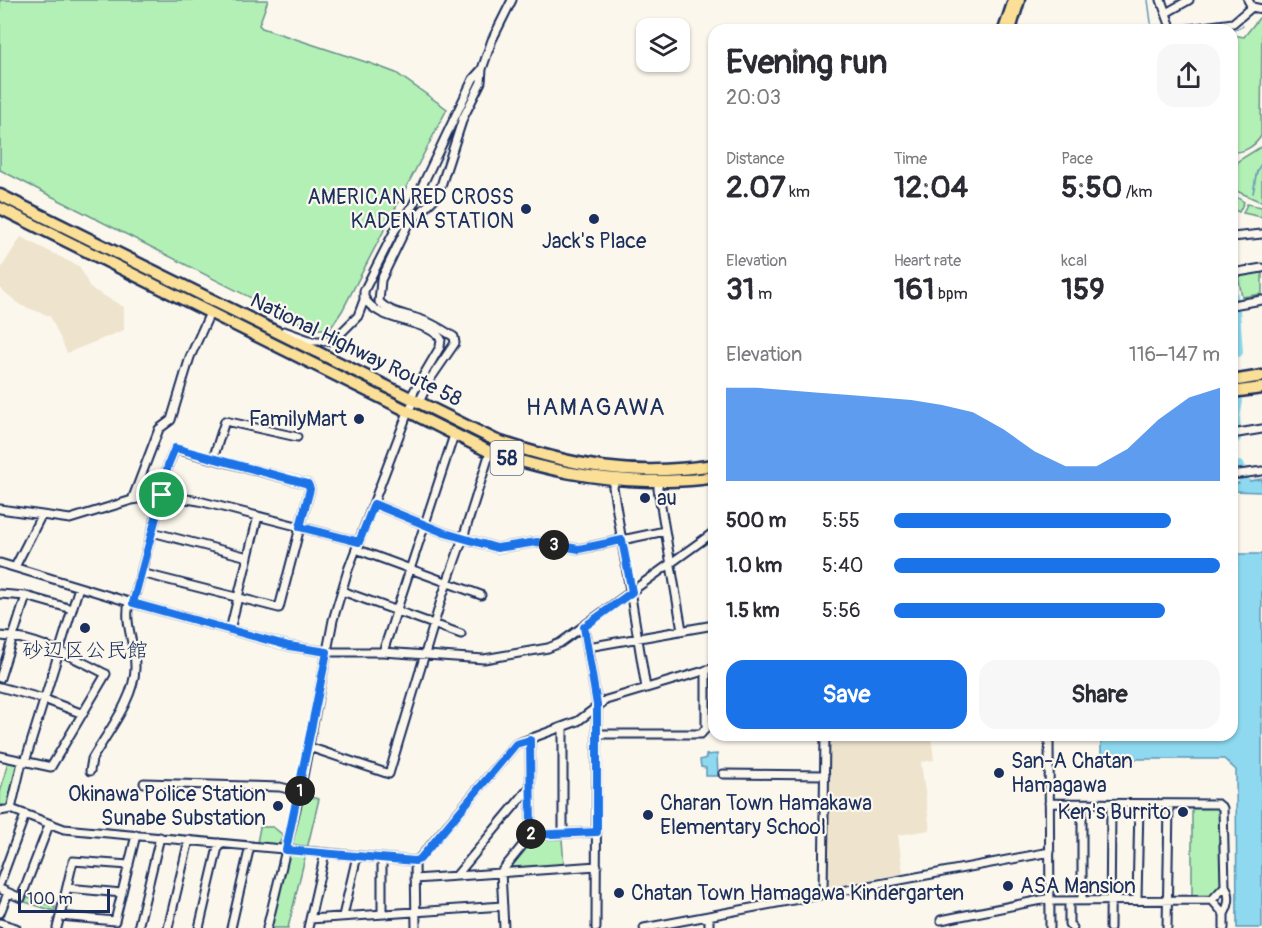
<!DOCTYPE html>
<html lang="en">
<head>
<meta charset="utf-8">
<style>
  body { margin:0; font-family:Pangolin,"Klee One",sans-serif; background:#f7f7f7; color:#2b2b33; height:100vh; display:flex; flex-direction:column; font-size:22px; white-space:nowrap }
  * { box-sizing:border-box; margin:0 }
  p { font-size:20px; color:#7c7c81 }
  .icon { flex:none; width:33px; height:33px; fill:none; stroke:currentColor; stroke-width:2; stroke-linecap:round; stroke-linejoin:round }
  .map { position:relative; flex:1; overflow:hidden }
  .side { position:absolute; left:708px; top:24px; width:530px; height:717px; display:flex; flex-direction:column; background:#fff; border-radius:18px; box-shadow:0 2px 4px #0004 }
  .side>* { flex:none }
  .tools { position:absolute; left:636px; top:18px; display:grid; gap:12px }
  .tools a { display:grid; place-items:center; width:54px; height:54px; border-radius:12px; background:#fff; box-shadow:0 2px 4px #0004; font-size:30px }
  .scale { position:absolute; left:18px; bottom:15px; width:92px; box-sizing:border-box; padding-left:6px; border:3px solid #1b2f5e; border-top:0; font-size:16px; line-height:21px; white-space:nowrap; color:#1b2f5e; -webkit-text-stroke:4px #fbf7ec; paint-order:stroke }
  .pin { position:absolute; display:grid; place-items:center; width:51px; height:51px; color:#fff; margin:-26px; border:3px solid #fff; border-radius:50%; box-shadow:0 2px 6px #0007 }
  .km { position:absolute; width:30px; height:30px; margin:-15px; border-radius:50%; background:#222; color:#fff; font-size:16px; line-height:30px; text-align:center }
  .round { display:grid; place-items:center; flex:none; width:63px; height:63px; border-radius:18px; background:#f7f7f7 }
  .summary { display:flex; align-items:center; justify-content:space-between; height:102px; padding:0 18px }
  h1 { font-size:33px; font-weight:800; line-height:45px }
  .stats { display:grid; grid-template-columns:repeat(3,1fr); gap:9px; height:102px; padding:6px 18px }
  .stats div { display:grid; align-content:center }
  .stats b { font-size:30px; font-weight:800 }
  .stats small { font-size:16px; font-weight:400 }
  .stats p { font-size:16px }
  .chart { height:168px; padding:12px 18px }
  .chart p { display:flex; justify-content:space-between }
  .chart svg { width:100%; height:108px; margin-top:6px; fill:#1a73e8; opacity:.7 }
  .cta { display:flex; gap:12px; margin-top:auto; padding:12px 18px }
  .cta a { flex:1; height:69px; border-radius:18px; background:#1a73e8; color:#fff; font-size:24px; font-weight:800; line-height:69px; text-align:center }
  .cta a+a { background:#f7f7f7; color:#2b2b33 }
  ul { padding:0 18px; list-style:none; font-size:20px }
  li { display:grid; grid-template-columns:96px 72px 1fr; align-items:center; height:45px }
  li i { height:15px; border-radius:8px; background:#1a73e8 }
  .map>svg:first-child { display:block }
  .built { fill:#eee3cd }
  .green { fill:#b3f0b5; stroke:#67908a; stroke-width:1.5 }
  .water { fill:#8ed9ef; stroke:#6095b5; stroke-width:1.5 }
  .lines { fill:none; stroke-linecap:round; stroke-linejoin:round }
  .stream { stroke:#6095b5; stroke-width:1.5 }
  .river { stroke:#8ed9ef; stroke-width:10 }
  .minor-casing { stroke:#1b2f5e; stroke-width:11 }
  .major-casing { stroke:#1b2f5e; stroke-width:13 }
  .highway-casing { stroke:#1b2f5e; stroke-width:15 }
  .minor { stroke:#fbf7ec; stroke-width:7 }
  .major { stroke:#fbdf96; stroke-width:8 }
  .highway { stroke:#fbdf96; stroke-width:10 }
  .route-casing { stroke:#fff; stroke-width:12 }
  .route { stroke:#1a73e8; stroke-width:8 }
  .poi-dot { fill:#1b2f5e; stroke:#fbf7ec; stroke-width:2 }
  .labels { text-anchor:middle; dominant-baseline:central; stroke-width:4.5; stroke-linejoin:round; paint-order:stroke }
  .shield { fill:#fbf7ec; stroke:#5e6b89; stroke-width:1.5 }
  .shield-label { font-size:20px; font-weight:bold; fill:#1b2f5e }
  .poi-label { font-size:21px; fill:#1b2f5e; stroke:#fbf7ec; text-anchor:start }
  .street-label { font-size:21px; fill:#1b2f5e; stroke:#fbf7ec }
  .quarter-label { font-size:24px; letter-spacing:1.5px; fill:#1b2f5e; stroke:#fbf7ec }
</style>
</head>
<body>
<div class="map">
<svg width="1262" height="928" viewBox="0 0 1262 928">
  <rect width="100%" height="100%" fill="#fbf7ec"/>
  <filter id="ink" filterUnits="userSpaceOnUse"><feTurbulence type="fractalNoise" baseFrequency=".0167" numOctaves="2"/><feDisplacementMap in="SourceGraphic" scale="12" xChannelSelector="R" yChannelSelector="G"/><feConvolveMatrix kernelMatrix="1 2 1 2 8 2 1 2 1" color-interpolation-filters="sRGB"/></filter>
  <g filter="url(#ink)">
    <path class="built" d="M21 237 80 267 90 288 124 307V330L67 353 50 316 20 305 0 288V270Z
      M829 735H931L934 760 921 762 930 830 898 835 903 873 832 887 827 883Z"/>
    <path class="green" d="M0 0H268L259 25 262 28 372 64 396 73 447 109 342 311 330 329H312L0 170Z
      M1262 17 1261 136C1255 146 1244 153 1232 152V35L1244 37 1259 18Z
      M1262 146V201H1259L1232 189V179L1238 161Z
      M1232 194 1244 202 1239 212 1232 209Z
      M1247 204 1262 207V217L1243 213Z
      M1262 271V294L1242 297 1238 275Z
      M8 761 20 765 10 805H0V793Z
      M299 794 319 799 288 928H267Z
      M1192 806 1220 808 1223 885 1214 896H1192Z
      M260 827H273L283 835 278 846 257 843Z
      M532 839H562L564 866 510 870 509 867Z
      M26 897 55 907 54 911 25 902Z"/>
    <path class="water" d="M1262 479V492L1232 491V484Z
      M1237 554H1262V928H1237L1236 770 1224 759H1101V735H1232V572L1237 566Z
      M717 754 718 776H706V768L701 767 700 760 706 758V755Z"/>
    <g class="lines">
      <path class="stream" d="M1148 0 1152 30
        M1232 31 1243 26
        M1253 193C1256 182 1254 172 1262 163"/>
      <path class="river" d="M1232 291 1235 310 1238 352
        M1236 438 1235 417 1238 401
        M1239 466 1244 481"/>
      <defs>
        <path id="minor" d="M1161 0 1172 30
          M1252 7 1262 9
          M1166 13 1189 0
          M1182 30 1233 23 1252 7 1248 0
          M1232 237 1262 234
          M1232 273 1262 268
          M364 297C378 324 426 318 441 339L440 347 410 398
          M1232 305 1262 300
          M284 331 312 341H328L336 338 358 316 364 300V291L371 277 395 230 413 205 473 79 482 69
          M419 402 431 378 455 343 454 337C443 330 431 322 419 319 405 314 390 313 379 302L381 280 407 226 438 195 463 118 481 82 482 69 492 40 512 0
          M1232 434 1262 429
          M213 459 225 421 297 437
          M1232 475 1262 471
          M615 480 613 487 646 688
          M658 481V489L682 630
          M132 500 159 429 171 420 190 357 210 313
          M374 504 445 533 497 548 537 542 579 549 665 531
          M0 509 70 519 132 500 162 495 199 501 359 542
          M152 532 248 557
          M356 549 481 595
          M0 563 129 602 289 646 327 652H383L484 659 548 648 560 643 714 532
          M15 567 41 516
          M342 591 461 634
          M0 594 26 596 72 609
          M133 603 134 599 161 498 162 495 168 465 175 449 308 484 310 489 279 608 141 573
          M584 627 597 705 596 928
          M230 630 258 516
          M0 636C37 637 74 658 106 674L51 767 0 756
          M588 647 714 625
          M383 652 454 435
          M0 678 26 596
          M0 687 44 699 83 714
          M598 734H701L706 728V670
          M1049 735 1050 928
          M309 747 389 774 442 597 463 538 490 452
          M25 762 79 587
          M90 771 92 759C107 733 136 697 135 666 135 644 124 624 129 602
          M723 774 825 775
          M144 783 280 787 300 792
          M1049 803 1218 804 1223 808 1225 886 1212 900 1224 914V928
          M11 809 22 762
          M0 811 11 809 64 829 415 861 419 859 516 744 578 721 606 700 714 668
          M563 833V727
          M531 835 597 832
          M415 861 416 928
          M456 876 530 787
          M415 879 597 866
          M0 883 25 815
          M67 888 122 893
          M0 889 21 898 49 825
          M823 894 825 735
          M1082 900V804
          M1137 900 1139 805
          M1069 901V924L1073 928
          M0 913 8 893
          M382 913V859
          M1224 914C1229 905 1231 895 1225 886
          M60 916 73 861 129 865
          M343 916 357 856
          M709 916V928
          M310 919 503 906
          M941 920 1046 899 1050 901 1212 900
          M0 923 16 928
          M57 928 60 916 115 921 136 835
          M138 928 160 837
          M168 928 189 840
          M199 928 219 843
          M231 928 250 846
          M267 928 300 792 333 620 348 570 408 412 414 400
          M308 928 325 853
          M504 928 501 872 531 835 530 740
          M644 928 1050 852
          M1110 928 1111 805
          M1167 928 1169 804"/>
        <path id="major" d="M1003 30 1013 0
          M1011 30 1020 0"/>
        <path id="highway" d="M0 195 495 440C572 466 633 478 714 465
          M0 208 490 452C544 469 592 480 649 481 671 481 692 481 714 477
          M1232 381 1262 376
          M1232 392 1262 388"/>
      </defs>
      <use href="#minor" class="minor-casing"/>
      <use href="#major" class="major-casing"/>
      <use href="#highway" class="highway-casing"/>
      <use href="#minor" class="minor"/>
      <use href="#major" class="major"/>
      <use href="#highway" class="highway"/>
    </g>
  </g>
  <g class="lines" filter="url(#ink)">
    <defs>
      <path id="route" d="M175 448 308 484 310 489 300 527 359 542 374 504 445 533 497 548 537 542 579 549 622 540 632 592 584 627 597 705V832L531 835 530 740 516 744 420 859 415 861 286 850 327 652 289 646 133 603 162 495 168 465Z"/>
    </defs>
    <use href="#route" class="route-casing"/>
    <use href="#route" class="route"/>
  </g>
  <g class="poi-dot">
    <circle cx="526" cy="209" r="6"/>
    <circle cx="594" cy="219" r="6"/>
    <circle cx="359" cy="419" r="6"/>
    <circle cx="645" cy="498" r="6"/>
    <circle cx="85" cy="628" r="6"/>
    <circle cx="999" cy="773" r="6"/>
    <circle cx="278" cy="806" r="6"/>
    <circle cx="1183" cy="812" r="6"/>
    <circle cx="648" cy="815" r="6"/>
    <circle cx="1008" cy="886" r="6"/>
    <circle cx="619" cy="893" r="6"/>
  </g>
  <g class="labels">
    <rect class="shield" x="490.5" y="441" width="33" height="34" rx="4.5"/>
    <g class="shield-label">
      <text x="507" y="458">58</text>
    </g>
    <g class="poi-label">
      <text x="514" y="197" text-anchor="end">AMERICAN RED CROSS<tspan x="514" dy="24">KADENA STATION</tspan></text>
      <text x="594" y="241" text-anchor="middle">Jack's Place</text>
      <text x="347" y="419" text-anchor="end">FamilyMart</text>
      <text x="657" y="498">au</text>
      <text x="85" y="650" text-anchor="middle">砂辺区公民館</text>
      <text x="1011" y="761">San-A Chatan<tspan x="1011" dy="24">Hamagawa</tspan></text>
      <text x="266" y="794" text-anchor="end">Okinawa Police Station<tspan x="266" dy="24">Sunabe Substation</tspan></text>
      <text x="660" y="803">Charan Town Hamakawa<tspan x="660" dy="24">Elementary School</tspan></text>
      <text x="1171" y="812" text-anchor="end">Ken's Burrito</text>
      <text x="1020" y="886">ASA Mansion</text>
      <text x="631" y="893">Chatan Town Hamagawa Kindergarten</text>
    </g>
    <g class="street-label">
      <text transform="translate(356 350) rotate(26)">National Highway Route 58</text>
    </g>
    <g class="quarter-label">
      <text x="596" y="407">HAMAGAWA</text>
    </g>
  </g>
</svg>
<div class="tools">
<a><svg class="icon" aria-label="layers" viewBox="0 0 24 24"><path d="M12 4l9 5-9 5-9-5zM3 14l9 5 9-5"/></svg></a>
</div>
<div class="scale">100 m</div>
<div class="pin" style="left:162px;top:495px;background:#1e9e55"><svg class="icon" aria-label="arrive" viewBox="0 0 24 24"><path d="M6 21V4h12l-3 4 3 4H6"/></svg></div>
<b class="km" style="left:300px;top:791px">1</b>
<b class="km" style="left:531px;top:834px">2</b>
<b class="km" style="left:554px;top:545px">3</b>
<section class="side">
<div class="summary"><div><h1>Evening run</h1><p>20:03</p></div><a class="round"><svg class="icon" aria-label="share" viewBox="0 0 24 24"><path d="M12 15V3M7 8l5-5 5 5M5 13v7h14v-7"/></svg></a></div>
<div class="stats">
<div><p>Distance</p><b>2.07<small> km</small></b></div>
<div><p>Time</p><b>12:04</b></div>
<div><p>Pace</p><b>5:50<small> /km</small></b></div>
</div>
<div class="stats">
<div><p>Elevation</p><b>31<small> m</small></b></div>
<div><p>Heart rate</p><b>161<small> bpm</small></b></div>
<div><p>kcal</p><b>159</b></div>
</div>
<div class="chart"><p><span>Elevation</span>116–147 m</p>
<svg viewBox="0 0 160 44" preserveAspectRatio="none"><path d="M0 44V6L10 6L20 7L30 8L40 9L50 10L60 11L70 13L80 16L90 23L100 32L110 38L120 38L130 31L140 19L150 10L160 6V44z"/></svg>
</div>
<ul>
<li><b>500 m</b>5:55<i style="width:85%"></i></li>
<li><b>1.0 km</b>5:40<i style="width:100%"></i></li>
<li><b>1.5 km</b>5:56<i style="width:83%"></i></li>
</ul>
<div class="cta"><a>Save</a><a>Share</a></div>
</section>
</div>
</body>
</html>
